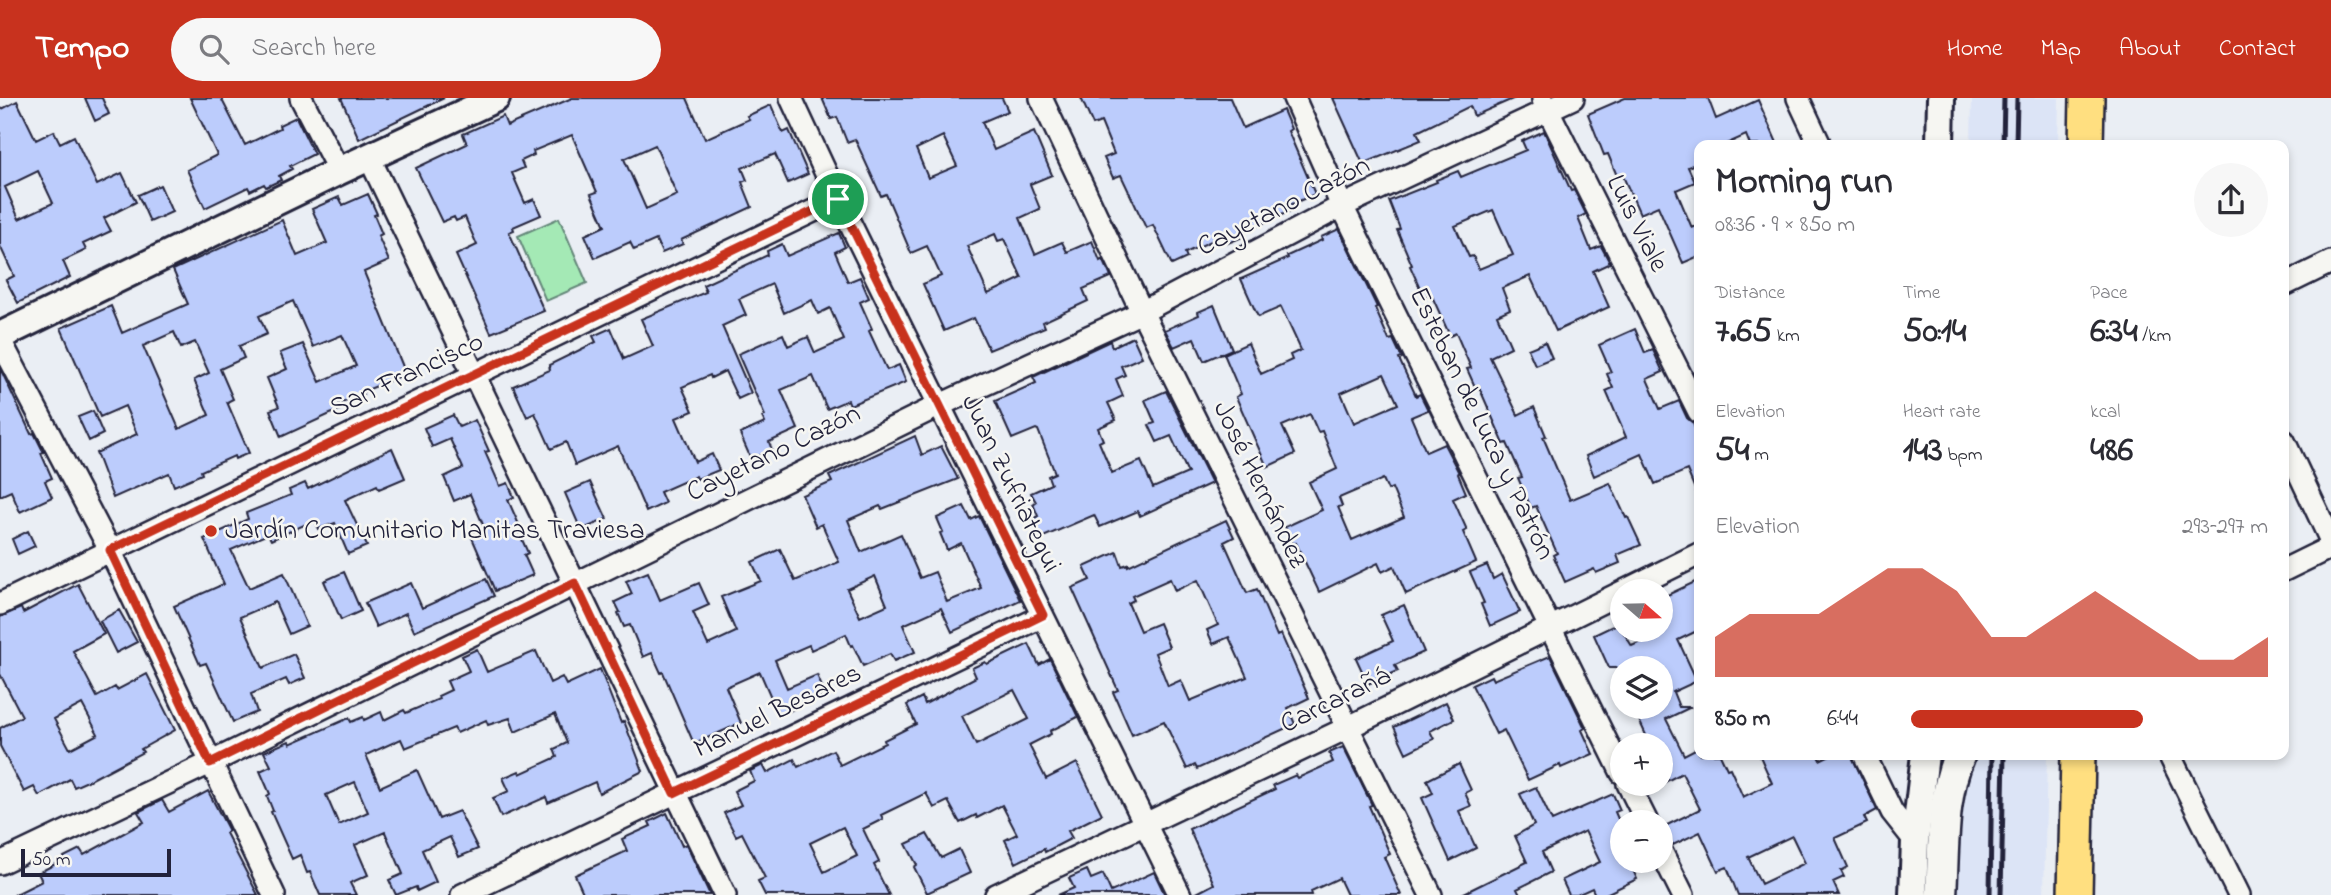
<!DOCTYPE html>
<html lang="en">
<head>
<meta charset="utf-8">
<style>
  body { margin:0; font-family:"Indie Flower",sans-serif; background:#f7f7f7; color:#2b2b33; height:100vh; display:flex; flex-direction:column; font-size:26px; white-space:nowrap }
  * { box-sizing:border-box; margin:0 }
  p { font-size:23px; color:#7c7c81 }
  .icon { flex:none; width:38px; height:38px; fill:none; stroke:currentColor; stroke-width:2; stroke-linecap:round; stroke-linejoin:round }
  .map { position:relative; flex:1; overflow:hidden }
  .panel { position:absolute; left:1694px; top:42px; width:595px; height:620px; display:flex; flex-direction:column; background:#fff; border-radius:14px; box-shadow:0 4px 10px #0003 }
  .panel>* { flex:none }
  .needle { width:46px; rotate:110deg }
  .controls { position:absolute; left:1610px; top:481px; display:grid; gap:14px }
  .controls a { display:grid; place-items:center; width:63px; height:63px; border-radius:50%; background:#fff; box-shadow:0 4px 10px #0003; font-size:35px }
  .scale { position:absolute; left:21px; bottom:18px; width:150px; box-sizing:border-box; padding-left:7px; border:4px solid #22223b; border-top:0; font-size:19px; line-height:24px; white-space:nowrap; color:#22223b; -webkit-text-stroke:5px #f6f6f2; paint-order:stroke }
  .pin { position:absolute; display:grid; place-items:center; width:60px; height:60px; color:#fff; margin:-30px; border:4px solid #fff; border-radius:50%; box-shadow:0 2px 7px #0007 }
  .round { display:grid; place-items:center; flex:none; width:74px; height:74px; border-radius:37px; background:#f7f7f7 }
  .summary { display:flex; align-items:center; justify-content:space-between; height:119px; padding:0 21px }
  h1 { font-size:38px; font-weight:700; line-height:52px }
  .figures { display:grid; grid-template-columns:repeat(3,1fr); gap:10px; height:119px; padding:7px 21px }
  .figures div { display:grid; align-content:center }
  .figures b { font-size:35px; font-weight:700 }
  .figures small { font-size:19px; font-weight:400 }
  .figures p { font-size:19px }
  .chart { height:196px; padding:14px 21px }
  .chart p { display:flex; justify-content:space-between }
  .chart svg { width:100%; height:126px; margin-top:7px; fill:#c8321e; opacity:.7 }
  ul { padding:0 21px; list-style:none; font-size:23px }
  li { display:grid; grid-template-columns:112px 84px 1fr; align-items:center; height:52px }
  li i { height:18px; border-radius:9px; background:#c8321e }
  header { display:flex; align-items:center; gap:42px; box-sizing:border-box; height:98px; padding:0 35px; background:#c8321e; color:#fff }
  header strong { font-size:33px }
  nav { display:flex; gap:38px; margin-inline-start:auto; font-size:24px }
  .search { width:490px; height:63px; background:#f7f7f7; display:flex; align-items:center; gap:18px; box-sizing:border-box; padding:0 24px; border-radius:38px; color:#7c7c81; font-size:26px }
  .map>svg:first-child { display:block }
  .built { fill:#dce4f6 }
  .green { fill:#a4e9b5; stroke:#638678; stroke-width:2 }
  .building { fill:#bcccfc; stroke:#22223b; stroke-width:2; fill-rule:evenodd }
  .lines { fill:none; stroke-linecap:round; stroke-linejoin:round }
  .minor-casing { stroke:#22223b; stroke-width:26 }
  .tertiary-casing { stroke:#22223b; stroke-width:32 }
  .secondary-casing { stroke:#22223b; stroke-width:35 }
  .primary-casing { stroke:#22223b; stroke-width:38 }
  .minor { stroke:#f6f6f2; stroke-width:21 }
  .tertiary { stroke:#f6f6f2; stroke-width:26 }
  .secondary { stroke:#f6f6f2; stroke-width:30 }
  .primary { stroke:#ffdf80; stroke-width:33 }
  .rail { stroke:#22223b; stroke-width:5 }
  .route-casing { stroke:#fff; stroke-width:14 }
  .route { stroke:#c8321e; stroke-width:9 }
  .poi-dot { fill:#c8321e; stroke:#f6f6f2; stroke-width:2.5 }
  .labels { text-anchor:middle; dominant-baseline:central; stroke-width:5; stroke-linejoin:round; paint-order:stroke }
  .street-label { font-size:28px; fill:#22223b; stroke:#f6f6f2 }
  .poi-label { font-size:28px; fill:#22223b; stroke:#f6f6f2; text-anchor:start }
</style>
</head>
<body>
<header>
<strong>Tempo</strong>
<div class="search"><svg class="icon" aria-label="search" viewBox="0 0 24 24"><circle cx="10" cy="10" r="6"/><path d="M15 15l6 6"/></svg>Search here</div>
<nav><a>Home</a><a>Map</a><a>About</a><a>Contact</a></nav>
</header>
<div class="map">
<svg width="2331" height="797" viewBox="0 0 2331 797">
  <rect width="100%" height="100%" fill="#eaeef4"/>
  <filter id="ink" filterUnits="userSpaceOnUse"><feTurbulence type="fractalNoise" baseFrequency=".0143" numOctaves="2"/><feDisplacementMap in="SourceGraphic" scale="14" xChannelSelector="R" yChannelSelector="G"/><feConvolveMatrix kernelMatrix="1 2 1 2 8 2 1 2 1" color-interpolation-filters="sRGB"/></filter>
  <g filter="url(#ink)">
    <path class="built" d="M1972 0H2059L2058 47H1971Z
      M1959 656H2047L2044 797H1956Z"/>
    <path class="green" d="M559 120 587 185 546 203 518 138Z"/>
    <path class="building" d="M85 0H102L109 16 95 23Z
      M190 0H221L245 47 280 30 279 27 296 19 314 56 290 68 292 71 279 78 281 82 266 89 264 86 250 93 248 89 205 110 187 72 217 57Z
      M341 0H444L359 41Z
      M572 0H687L705 41 749 21 747 18 771 7 783 35 789 32 808 76 788 85 775 56 742 70 747 82 742 84 752 109 681 142 683 146 662 155 656 142 634 152 630 144 595 160 585 137 605 128 591 96 597 94 572 37 533 53 534 57 521 63 524 70 512 75 525 105 534 101 541 117 513 129 514 132 509 134 544 213 491 235 456 157 477 147 465 119 456 123 454 119 442 124 416 70 467 46 463 36 503 18 507 28ZM655 47 677 97 646 111 624 61Z
      M822 0H1002L1008 13 982 24 994 52 1034 34 1052 77 1030 86 1040 111 1020 120 1035 156 1062 144 1067 154 1092 143 1100 163 1103 161 1111 179 1083 191 1088 203 1043 224 1045 229 989 252 974 220 944 233 923 186 941 178 927 148 911 155 886 96 881 98 855 41 847 44 837 19 831 21ZM943 38 957 68 928 80 916 51ZM995 136 998 143 1004 141 1022 180 988 196 967 148Z
      M1081 0H1230L1243 30 1283 12 1291 31 1288 33 1315 96 1292 106 1295 111 1243 134 1245 138 1228 145 1224 137 1185 155 1187 160 1172 167 1153 127 1146 130 1121 77 1113 80 1104 60 1114 56 1101 24 1093 27Z
      M1333 0H1515L1474 18 1470 8 1417 34 1421 42 1363 66Z
      M1625 0H1708L1716 21 1758 2 1778 47H1750L1746 37 1724 47H1699V64L1688 69 1695 84 1676 92 1692 130 1699 127V158L1683 165 1658 108 1640 116 1622 76 1617 78 1608 56 1604 57 1588 16Z
      M17 3 36 42 54 33 60 45 74 38 97 87 122 75 136 104 104 120 111 133 83 146 86 152 63 163 70 179 18 205 6 182 14 178 0 148V12ZM38 73 53 105 19 121 5 89Z
      M1544 33 1571 93 1574 92 1586 116 1578 120 1591 152 1601 148 1610 165 1593 173 1609 209 1556 233 1530 178 1502 190 1510 211 1497 217 1511 249 1490 259 1518 317 1534 309 1546 338 1543 339 1570 402 1610 385 1626 420 1628 419 1641 447 1617 457 1620 465 1596 475 1594 471 1565 484 1553 457 1557 455 1536 408 1531 410 1518 380 1522 379 1507 345 1504 346 1479 289 1476 291 1467 271 1471 270 1456 235 1450 238 1431 196 1424 199 1410 168 1412 167 1397 132 1400 131 1389 103 1437 84 1436 82 1458 73 1461 79 1526 52 1522 43ZM1493 112 1513 157 1479 171 1473 158 1469 159 1455 128Z
      M160 87 172 114 150 124 138 97Z
      M368 96 377 116 374 117 382 136 378 138 389 163 364 174 406 276 362 294 363 296 337 307 339 312 281 339 270 312 279 309 267 280 287 271 280 255 303 246 320 284 356 268 342 237 313 249 293 203 259 218 267 236 239 248 244 260 220 271 233 301 227 304 249 355 235 361 234 358 201 373 202 376 174 388 169 375 113 400 96 355 137 336 125 308 100 319 61 230 111 208 122 235 188 206 173 172 282 122 297 158 327 145 312 111 339 99 343 107ZM174 234 181 250 195 244 209 275 194 282 209 317 179 331 143 248Z
      M1339 131 1377 209 1375 210 1389 242 1393 241 1402 260 1399 261 1416 298 1420 296 1428 312 1411 319 1426 354 1444 346 1459 375 1458 376 1466 395 1453 401 1467 432 1463 434 1476 464 1406 496 1394 468 1382 474 1378 465 1319 494 1296 445 1293 446 1285 429 1322 412 1309 384 1337 371 1322 333 1318 334 1310 316 1282 328 1295 356 1267 369 1236 299 1241 296 1224 256 1248 245 1261 276 1292 262 1290 257 1301 252 1281 209 1258 219 1241 181 1288 160 1287 158 1322 142 1321 139ZM1384 276 1398 306 1354 325 1341 295ZM1383 381 1388 392 1392 390 1404 419 1352 442 1338 409 1342 408 1339 400Z
      M839 135 845 149 835 154 848 184 860 179 869 200 860 204 872 231 869 233 887 272 899 267 906 284 850 307 848 302 827 311 813 278 781 292 798 331 769 344 772 352 751 361 740 336 765 325 762 319 765 318 738 256 783 236 788 248 808 239 815 255 844 242 830 210 818 216 812 202 784 215 772 186 739 201 746 217 722 228 751 295 738 301 725 273 711 280 710 277 682 289 693 313 676 320 695 364 712 356 719 372 697 381 696 378 660 394 665 405 646 414 618 348 575 367 566 344 551 351 535 315 527 319 513 288 550 272 549 267 596 244 593 238 611 230 624 261 653 248 641 221 706 194 703 187 768 157 767 153 782 146 787 158Z
      M1214 207 1232 251 1204 263 1194 240 1174 249 1165 232 1199 217 1198 214Z
      M1635 231 1645 255 1653 252 1663 274 1647 281 1660 311 1679 303 1687 320 1693 325 1699 342V401L1687 372 1655 386 1642 356 1594 378 1586 358 1626 339 1606 293 1613 290 1607 276 1611 274 1599 247Z
      M1133 239 1142 259 1121 268 1125 277 1116 281 1123 298 1108 305 1116 322 1098 330 1103 342 1099 344 1112 375 1141 363 1153 390 1188 375 1171 338 1157 344 1149 327 1155 325 1145 302 1166 293 1212 385 1140 418 1138 413 1100 429 1094 417 1041 440 1033 421 1038 418 1033 406 1036 404 1031 395 1051 386 1048 378 1055 375 1038 332 1036 331 1012 341 995 303 1036 285 1033 279 1110 243 1112 249Z
      M1545 244 1552 260 1535 267 1528 251Z
      M0 270 31 336 34 335 42 351 44 354 41 355 52 380 45 383 52 399 20 414 11 393 0 398Z
      M93 313 103 336 89 343 78 319Z
      M453 317 459 329 475 322 489 353 485 354 500 388 508 385 514 399 508 402 520 429 517 430 528 455 524 457 533 477 495 493 470 435 484 429 470 396 454 403 444 379 463 370 450 341 432 349 424 330Z
      M915 338 922 357 941 348 958 381 882 411 880 408 848 422 861 454 901 436 920 480 935 474 947 504 981 490 961 445 947 452 940 435 943 434 937 420 964 408 971 422 979 418 1020 502 952 534 941 510 903 527 915 554 894 563 890 556 863 568 853 547 851 548 846 536 811 552 809 547 775 562 787 590 817 577 825 596 779 618 760 574 726 589 741 625 694 646 663 574 661 575 652 555 643 559 630 527 624 529 618 515 620 514 615 504 632 496 626 483 648 474 660 502 699 485 709 507 693 514 708 547 736 534 721 499 761 483 752 464 780 451 795 483 839 464 822 426 816 429 802 397 832 384 829 378ZM875 478 887 507 860 519 847 491Z
      M392 350 405 380 379 391 377 387 345 402 367 448 348 456 335 425 319 431 315 422 271 442 268 436 231 452 249 490 284 475 307 528 289 536 275 504 240 519 263 570 294 556 305 580 289 587 286 581 251 596 257 614 233 624 206 565 200 567 174 508 224 486 204 441 248 421 246 415 291 397 289 392 305 385 308 391Z
      M590 384 607 421 581 432 565 395Z
      M1226 422 1234 439 1224 444 1247 495 1257 491 1277 538 1281 536 1309 600 1288 610 1295 626 1197 671 1195 667 1187 671 1164 623 1132 637 1113 594 1118 592 1072 490 1090 482 1084 469 1117 454 1122 468 1128 466V468ZM1170 481 1175 493 1198 482 1218 527 1207 532 1213 546 1229 539 1247 579 1190 603 1181 582 1168 588 1155 555 1169 549 1159 525 1140 533 1128 505 1134 502 1132 498Z
      M28 433 35 448 18 456 12 441Z
      M1487 467 1493 481 1502 476 1520 514 1490 528 1481 506 1484 505 1470 474Z
      M344 474 361 513 341 522 324 483Z
      M486 481 494 498 414 533 406 515 376 529 365 505 411 485 422 510Z
      M1699 482V532L1678 542 1697 583 1673 594 1679 609H1691L1666 621 1684 657 1699 649V656H1720L1727 671 1730 670 1743 699 1772 685 1759 656H1817L1820 662 1832 656H1851L1877 712 1864 719 1867 725 1835 740 1848 769 1841 773 1844 779 1833 784 1839 797H1738L1727 769 1718 773 1700 734 1673 747 1663 729 1700 711 1682 675 1661 686V648H1651L1633 609H1661V570H1609L1594 537 1621 524 1622 532 1632 548 1661 534V500ZM1792 738 1805 765 1761 786 1748 759Z
      M78 486 104 536 73 553 97 599 115 589 117 592 147 576 175 632 141 651 143 654 92 681 74 689 70 681 39 698 34 689 24 694 0 648V630L22 618 0 576V519L21 510 23 515ZM82 606 98 636 70 651 54 621Z
      M1404 507 1424 554 1395 567 1398 573 1368 586 1356 560 1393 543 1381 517Z
      M119 512 137 544 116 555 100 523Z
      M1029 546 1039 567 1050 561 1078 619 1050 633 1051 636 1029 647 1046 681 1077 665 1102 716 1068 733 1072 740 1045 754 1044 751 1016 765 1005 742 1017 736 1002 707 977 720 976 717 960 725 948 703 934 710 926 695 881 717 883 721 863 731 879 764 874 767 889 797H765L758 783 765 780 742 735 736 738 724 715 741 707 734 693 754 683 750 673 763 667 767 675 794 661 798 669 833 652 840 667 885 645 884 642 916 626 907 607 922 599 925 606 976 579 972 570 985 564 987 566ZM1014 592 1029 621 976 647 962 618ZM843 729 857 758 824 774 810 745Z
      M477 551 487 574 536 553 550 585 562 579 566 587 600 571 621 625 624 623 643 673 599 695 595 684 548 705 546 699 501 719 493 700 509 693 503 680 519 673 520 676 557 659 554 651 567 645 555 616 515 634 510 620 488 627 486 622 457 635 454 630 405 650 401 641 366 657 380 689 417 672 439 721 459 713 478 751 459 759 450 739 422 752 436 784 417 793 416 789 396 797 389 782 403 776 385 734 355 747 368 777 350 785 356 797H320L310 774 307 775 300 757 292 761 271 714 273 713 267 698 270 696 260 673 271 668 264 654 289 643 290 646 349 620 351 624 363 619 364 622 381 614 384 622 404 612 406 615 439 601 438 598 451 592 447 583 469 573 462 558ZM355 684 368 714 339 727 326 697Z
      M1550 558 1585 630 1582 632 1593 656 1561 670 1560 667 1528 682 1504 632 1496 636 1472 587 1491 578 1493 582Z
      M1446 604 1454 621 1430 633 1434 641 1406 655 1394 629Z
      M1343 649 1372 707 1369 708 1390 756 1384 759 1401 797H1347L1339 780 1311 793 1312 797H1193L1214 786 1189 731 1275 691 1273 687 1296 677 1298 680 1333 664 1329 655Z
      M1459 666 1471 692 1465 695 1471 708 1459 713 1476 750 1450 763 1422 700 1433 695 1427 682Z
      M1536 689 1552 723 1613 696 1620 712 1615 714 1622 730V763H1629L1637 781 1604 797H1595L1592 790 1577 797H1569L1562 782 1600 764 1585 733 1542 754 1551 774 1517 791 1520 797H1460L1527 764 1515 738 1534 727 1520 696Z
      M208 693 229 733 226 735 258 797H14L42 783 38 775 65 761 64 759 80 751 84 757 144 724 138 714 162 702 169 714Z
      M667 715 682 748 686 746 710 797H584L575 777 627 753 622 741 651 728 649 724Z
      M927 736 941 760 959 751 970 775 927 795 914 769 917 767 906 746Z
      M1087 772 1091 781 1103 776 1111 794 1154 774 1165 797H1058L1074 790 1069 780Z"/>
    <g class="lines">
      <defs>
        <path id="minor" d="M301 0 339 73
          M791 0 838 101 1180 797
          M1041 0 1142 214 1431 797
          M1294 0 1342 108 1622 675
          M1798 0 1820 47
          M1543 2 1699 314
          M369 59 725 797
          M2284 187 2331 164
          M0 242 110 452 274 797
          M2284 343 2331 443
          M2284 472 2331 449
          M0 506 838 101
          M1864 656 1892 714 1915 743
          M2169 656 2239 797
          M1628 686 1647 724
          M1661 753 1683 797
          M0 765 210 665 940 307 1142 214 1342 108 1573 0
          M462 797 1043 518
          M996 797 1349 629 1699 456"/>
        <path id="tertiary" d="M1940 47 1941 0
          M0 238 339 73 496 0
          M1913 797 1915 743 1925 656"/>
        <path id="secondary" d="M1941 797C1944 751 1941 699 1960 656"/>
        <path id="primary" d="M2086 47 2087 0
          M2075 797 2078 656"/>
      </defs>
      <use href="#minor" class="minor-casing"/>
      <use href="#tertiary" class="tertiary-casing"/>
      <use href="#secondary" class="secondary-casing"/>
      <use href="#primary" class="primary-casing"/>
      <use href="#minor" class="minor"/>
      <use href="#tertiary" class="tertiary"/>
      <use href="#secondary" class="secondary"/>
      <use href="#primary" class="primary"/>
      <path class="rail" d="M2003 47 2004 0
        M2016 47 2017 0
        M1990 797 1992 656
        M2001 797 2004 656"/>
    </g>
  </g>
  <g class="lines" filter="url(#ink)">
    <defs>
      <path id="route" d="M838 101 1043 517 674 695 575 485 210 665 110 452Z"/>
    </defs>
    <use href="#route" class="route-casing"/>
    <use href="#route" class="route"/>
  </g>
  <circle class="poi-dot" cx="211" cy="433" r="7"/>
  <g class="labels">
    <g class="street-label">
      <text transform="translate(1284 109) rotate(-27)">Cayetano Cazón</text>
      <text transform="translate(1636 126) rotate(63)">Luis Viale</text>
      <text transform="translate(407 278) rotate(-25)">San Francisco</text>
      <text transform="translate(1481 326) rotate(64)">Esteban de Luca y Patrón</text>
      <text transform="translate(774 356) rotate(-26)">Cayetano Cazón</text>
      <text transform="translate(1010 386) rotate(64)">Juan Zufriategui</text>
      <text transform="translate(1259 387) rotate(64)">José Hernández</text>
      <text transform="translate(1336 603) rotate(-26)">Carcarañá</text>
      <text transform="translate(778 614) rotate(-26)">Manuel Besares</text>
    </g>
    <g class="poi-label">
      <text x="225" y="433">Jardín Comunitario Manitas Traviesa</text>
    </g>
  </g>
</svg>
<div class="controls">
<a><svg class="needle" viewBox="-14 -14 28 28"><path d="M0-13l5 13h-10z" fill="#e53935"/><path d="M0 13l5-13h-10z" fill="#7c7c81"/></svg></a>
<a><svg class="icon" aria-label="layers" viewBox="0 0 24 24"><path d="M12 4l9 5-9 5-9-5zM3 14l9 5 9-5"/></svg></a>
<a>+</a>
<a>−</a>
</div>
<div class="scale">50 m</div>
<div class="pin" style="left:838px;top:101px;background:#1e9e55"><svg class="icon" aria-label="arrive" viewBox="0 0 24 24"><path d="M6 21V4h12l-3 4 3 4H6"/></svg></div>
<section class="panel">
<div class="summary"><div><h1>Morning run</h1><p>08:36 · 9 × 850 m</p></div><a class="round"><svg class="icon" aria-label="share" viewBox="0 0 24 24"><path d="M12 15V3M7 8l5-5 5 5M5 13v7h14v-7"/></svg></a></div>
<div class="figures">
<div><p>Distance</p><b>7.65<small> km</small></b></div>
<div><p>Time</p><b>50:14</b></div>
<div><p>Pace</p><b>6:34<small> /km</small></b></div>
</div>
<div class="figures">
<div><p>Elevation</p><b>54<small> m</small></b></div>
<div><p>Heart rate</p><b>143<small> bpm</small></b></div>
<div><p>kcal</p><b>486</b></div>
</div>
<div class="chart"><p><span>Elevation</span>293–297 m</p>
<svg viewBox="0 0 160 44" preserveAspectRatio="none"><path d="M0 44V30L10 22L20 22L30 22L40 14L50 6L60 6L70 14L80 30L90 30L100 22L110 14L120 22L130 30L140 38L150 38L160 30V44z"/></svg>
</div>
<ul>
<li><b>850 m</b>6:44<i style="width:65%"></i></li>
</ul>
</section>
</div>
</body>
</html>
